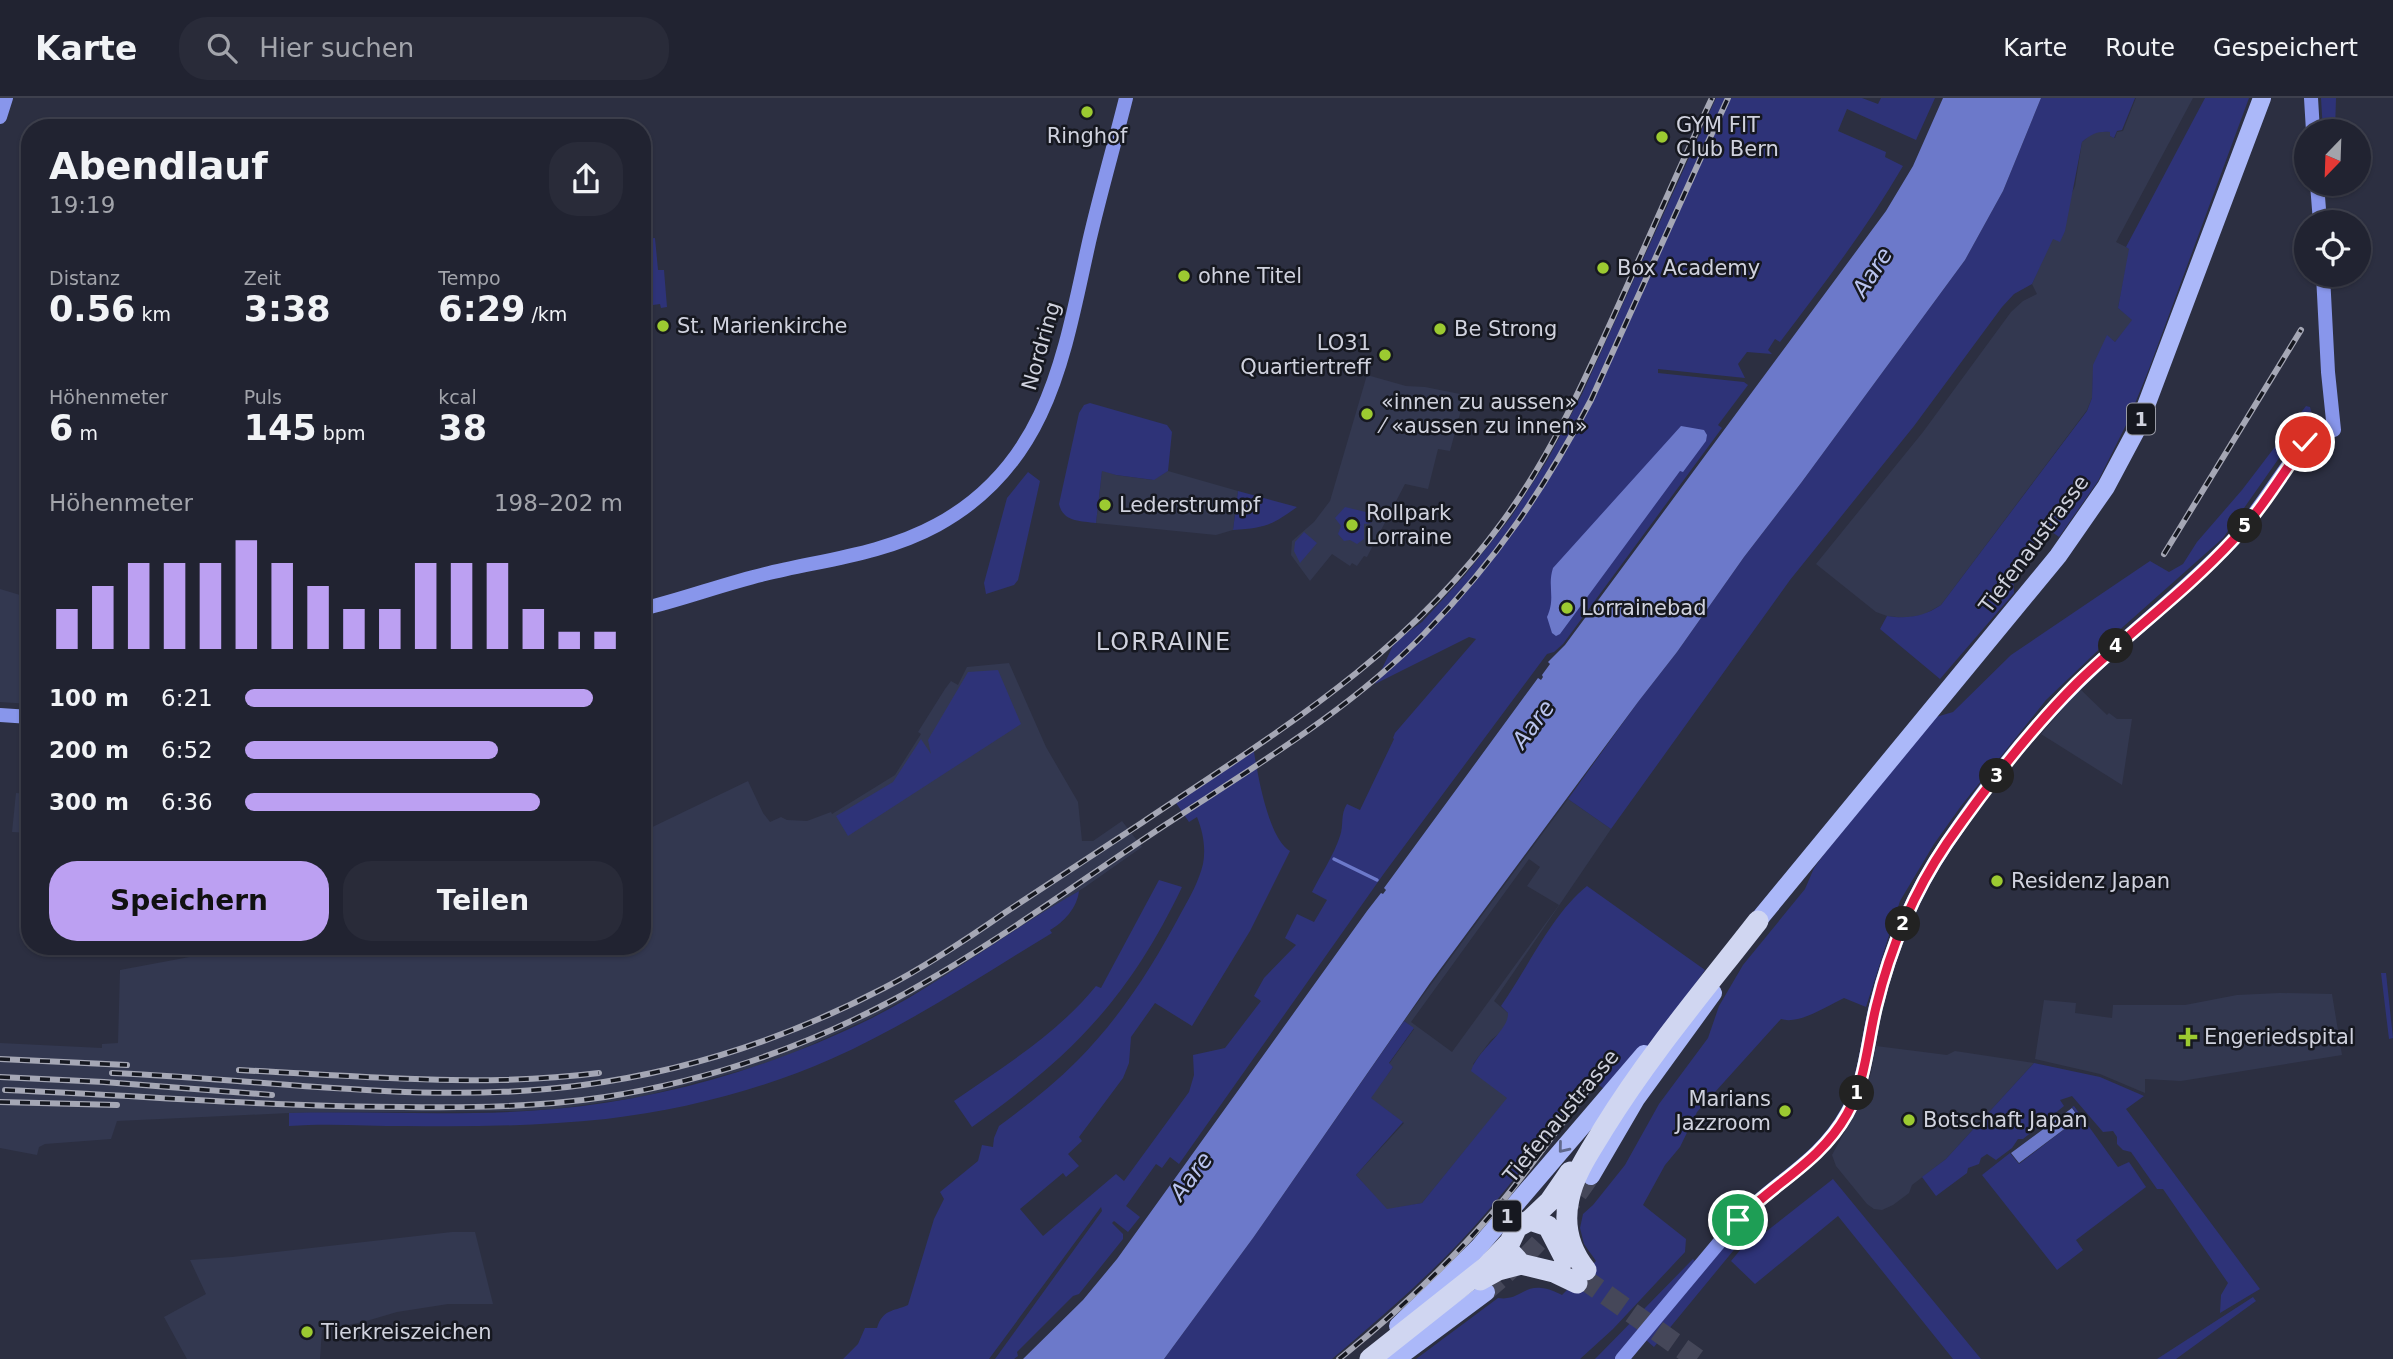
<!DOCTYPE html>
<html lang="de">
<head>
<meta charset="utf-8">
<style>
  body { margin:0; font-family:"DejaVu Sans",sans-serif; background:#292b39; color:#f1f3f6; height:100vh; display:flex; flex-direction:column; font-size:26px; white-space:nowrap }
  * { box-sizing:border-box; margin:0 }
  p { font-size:23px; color:#a2a4ab }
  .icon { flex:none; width:38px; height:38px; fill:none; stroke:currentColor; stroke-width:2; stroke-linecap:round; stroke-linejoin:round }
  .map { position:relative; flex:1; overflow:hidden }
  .panel { position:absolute; left:21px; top:21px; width:630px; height:836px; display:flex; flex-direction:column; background:#212331; border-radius:28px; box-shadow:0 2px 5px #0004,0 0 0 2px #3e404d }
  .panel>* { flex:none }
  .needle { width:46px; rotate:203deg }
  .controls { position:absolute; left:2294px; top:21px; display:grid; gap:14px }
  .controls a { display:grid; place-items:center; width:77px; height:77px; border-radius:50%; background:#212331; box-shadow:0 2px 5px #0004,0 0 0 2px #3e404d; font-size:35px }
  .pin { position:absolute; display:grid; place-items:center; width:60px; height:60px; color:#fff; margin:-30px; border:4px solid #fff; border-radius:50%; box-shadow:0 2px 7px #0007 }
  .km { position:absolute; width:35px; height:35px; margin:-18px; border-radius:50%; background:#222; color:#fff; font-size:19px; line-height:35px; text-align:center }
  .round { display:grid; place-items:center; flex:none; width:74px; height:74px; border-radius:28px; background:#292b39 }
  .overview { display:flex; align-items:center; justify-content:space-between; height:119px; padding:0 28px }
  h1 { font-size:38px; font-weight:600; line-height:52px }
  .stats { display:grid; grid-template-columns:repeat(3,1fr); gap:10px; height:119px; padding:7px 28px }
  .stats div { display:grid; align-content:center }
  .stats b { font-size:35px; font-weight:600 }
  .stats small { font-size:19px; font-weight:400 }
  .stats p { font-size:19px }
  .chart { height:196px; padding:14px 28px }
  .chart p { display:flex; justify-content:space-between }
  .chart svg { width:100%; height:126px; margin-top:7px; stroke:#bca0f2; stroke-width:6 }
  .primary-button { display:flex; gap:14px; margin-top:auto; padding:14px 28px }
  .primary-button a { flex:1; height:80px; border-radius:28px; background:#bca0f2; color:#111; font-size:28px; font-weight:600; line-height:80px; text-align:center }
  .primary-button a+a { background:#292b39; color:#f1f3f6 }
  ul { padding:0 28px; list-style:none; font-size:23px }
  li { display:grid; grid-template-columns:112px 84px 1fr; align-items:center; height:52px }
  li i { height:18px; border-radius:9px; background:#bca0f2 }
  header { display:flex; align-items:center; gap:42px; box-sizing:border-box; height:98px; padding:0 35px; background:#212331; border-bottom:2px solid #3e404d }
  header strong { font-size:33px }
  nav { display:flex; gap:38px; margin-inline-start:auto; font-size:24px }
  .search { width:490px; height:63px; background:#292b39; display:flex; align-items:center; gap:18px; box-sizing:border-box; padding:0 24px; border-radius:28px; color:#a2a4ab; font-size:26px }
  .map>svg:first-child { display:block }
  .built { fill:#333850; fill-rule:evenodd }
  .green { fill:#2e3378 }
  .water { fill:#6c79ca }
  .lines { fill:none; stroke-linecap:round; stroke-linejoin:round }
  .stream { stroke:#6c79ca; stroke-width:3.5 }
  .primary-tunnel { stroke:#454759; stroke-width:18; stroke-dasharray:18 9; stroke-linecap:butt }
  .highway-tunnel { stroke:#454759; stroke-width:21; stroke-dasharray:21 10; stroke-linecap:butt }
  .secondary { stroke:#8896eb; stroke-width:14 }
  .primary { stroke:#abb8f9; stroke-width:18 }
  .highway { stroke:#d0d6f1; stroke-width:21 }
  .rail-casing { stroke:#a5a7b5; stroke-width:6 }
  .rail { stroke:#161820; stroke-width:3.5; stroke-dasharray:10; stroke-linecap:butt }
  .oneway { stroke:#60688c }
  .route-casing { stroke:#fff; stroke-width:14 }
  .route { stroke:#e11d48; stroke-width:9 }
  .poi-dot { fill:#9cca31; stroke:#161820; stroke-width:2.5 }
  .labels { text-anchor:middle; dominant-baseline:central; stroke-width:5; stroke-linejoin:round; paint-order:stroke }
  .shield { fill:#161820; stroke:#989aa5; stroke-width:2 }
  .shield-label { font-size:19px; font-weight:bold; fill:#d0d2de }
  .poi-label { font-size:21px; fill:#d0d2de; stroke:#161820; text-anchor:start }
  .street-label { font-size:21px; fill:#d0d2de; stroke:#161820 }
  .water-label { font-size:23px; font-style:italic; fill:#bac4ef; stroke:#161820 }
  .quarter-label { font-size:24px; letter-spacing:2px; fill:#d0d2de; stroke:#161820 }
</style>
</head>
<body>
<header>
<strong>Karte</strong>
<div class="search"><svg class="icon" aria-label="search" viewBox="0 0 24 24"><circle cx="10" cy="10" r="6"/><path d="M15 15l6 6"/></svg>Hier suchen</div>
<nav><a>Karte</a><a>Route</a><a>Gespeichert</a></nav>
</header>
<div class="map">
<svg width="2393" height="1261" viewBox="0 0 2393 1261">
  <rect width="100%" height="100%" fill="#2c2f41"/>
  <path class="built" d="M2136 0H2193L2116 144 2130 151 2118 210 2133 222 2115 244 2107 238 2093 276 2092 300 2087 312 1941 507 1923 517 1905 520 1887 518 1876 514 1816 466 1923 334 2011 214 2023 203 2037 196 2032 186 2075 88 2082 44 2091 36 2100 33 2110 34V38L2115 40 2117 34 2123 33Z
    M1367 277 1406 288 1425 289 1465 297 1450 353 1438 351 1428 391 1405 386 1367 459 1364 458 1357 468 1352 465 1350 468 1332 456 1310 483 1291 457 1292 443 1314 424 1330 403Z
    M1102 372 1116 377 1153 382 1168 373 1238 393 1233 432 1216 437 1096 425Z
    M0 491 30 500V606L0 604Z
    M1009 565 1046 649 1078 704 1082 743H1093L1122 723 1142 749 1085 789 958 871 872 919 789 957 754 969 641 999 554 1011 519 1013 289 1015 117 1023 111 1041 45 1046 39 1049 37 1057 0 1050V945L102 950V946L118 945 120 872 243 849H642V734L748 683 763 715 770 724 781 719 787 722 807 723 831 714 832 716 895 677 921 636 918 634 945 591 951 583 958 587 967 569Z
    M2080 591 2107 617 2109 615 2117 621H2132L2122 687 2041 636Z
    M16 695 30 696V735L12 734Z
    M1568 701 1611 731 1494 903 1508 915 1509 921 1501 934 1491 942 1473 966 1508 1000 1422 1105 1387 1112 1356 1077 1404 1025 1370 1000 1393 969 1389 966 1414 931 1404 923ZM1529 761 1540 769 1527 788 1559 807 1452 954 1411 924Z
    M2280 895 2332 896 2342 957 2181 983 2145 981V995L2100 976 2035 961 2044 902 2076 905 2075 915 2112 920 2113 907H2185L2237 897Z
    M1876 948 1947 957 1955 953 2034 965 1946 1061 1912 1087 1909 1095 1893 1107 1882 1112 1874 1111 1867 1106 1836 1068 1832 1057 1861 1004 1871 975Z
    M452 1134H475L493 1206H448L397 1214 363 1224 322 1232 320 1261H187L164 1219 206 1196 190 1162 232 1159Z"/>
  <path class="green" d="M1716 0H1862L1878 6 1881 0H1935L1916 42 1847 11 1838 33 1886 54 1885 59 1903 68C1867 130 1823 187 1780 244L1775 241 1768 252 1772 256 1747 254 1738 266 1745 280 1658 271V275L1744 284 1748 287 1718 327 1722 330 1563 546 1554 554 1547 556 1385 774 1179 1066 1170 1059 1162 1070 1156 1066 1126 1108 1140 1119 1128 1134 1114 1123 1112 1125 1123 1136V1141L1079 1196 1073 1198 1017 1254 1018 1258 1014 1261H995L1102 1113 1101 1109 989 1261H843L858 1246 865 1230H877C883 1211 892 1214 908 1207L934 1121 944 1101 940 1094 978 1063 982 1047 993 1049 994 1040 999 1028C1026 1008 1053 987 1077 963 1120 920 1153 868 1181 815 1190 799 1199 783 1203 766 1206 750 1203 734 1197 719L1189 724 1176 705 1253 648C1257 673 1268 741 1290 753L1250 833 1192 928 1155 905 1131 939 1129 965 1123 980 1079 1039 1082 1043 1068 1056 1079 1068 1066 1079 1063 1075 1020 1111 1043 1138 1116 1076 1124 1083 1189 994 1194 977 1193 957 1225 950 1261 903 1254 898 1264 880 1296 847 1285 840 1297 816 1314 824 1327 802 1312 794C1321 776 1334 757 1340 738 1344 727 1340 717 1347 706L1360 712 1394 641 1393 640 1395 635 1476 541 1469 539 1375 586 1395 543 1422 524 1465 477 1511 419 1548 361 1582 296Z
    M2041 0H2135L2122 32 2117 33 2114 40 2110 38V34C2098 33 2091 36 2082 44L2065 133 2060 144 2053 141 2032 186 2014 196 2002 209 1914 328 1790 482 1611 731 1568 701 1638 604 1677 554 1744 459 1801 385 1965 162 2003 93Z
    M2205 0H2249L2149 271 2127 325 2098 383 2059 439 2045 429 2013 474 2014 495 1940 581 1880 531 1887 518C1907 521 1923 519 1941 507L2087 313 2092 300 2093 267 2107 237 2115 244 2132 222 2118 210 2129 151 2126 149Z
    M2321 0H2336L2335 33H2323Z
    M591 24 592 30H443Z
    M655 140 658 172H664L667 209 661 210 660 206 653 207V211L646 212 645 208H642V141Z
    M1090 305 1167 327 1172 334 1168 373 1154 382 1116 377 1102 373 1096 425C1080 423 1063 424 1059 406L1079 315 1084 307Z
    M2306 308 2310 309 2311 313 2300 329 2291 325 2290 329 2298 333 2223 440 2115 536 2046 602 1961 708 1934 746 1900 803 1866 909 1844 900C1827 908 1799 927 1781 921L1697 1014 1680 1049 1665 1067 1643 1107 1686 1141 1685 1154 1613 1231 1580 1261H1416L1498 1200C1519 1203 1523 1188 1541 1190 1548 1190 1556 1194 1562 1197L1596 1163 1584 1146 1580 1130 1583 1116 1593 1107 1625 1067 1659 1006 1708 940 1719 908 1743 867 1805 791 1814 770 1825 755 1936 619 1953 614 2011 557 2150 463 2169 474 2183 466 2197 444 2242 392Z
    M1028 374 1040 383 1018 482 1014 487 986 496 984 485 1007 400Z
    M1238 393 1297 409C1271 428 1264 430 1233 432Z
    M1345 409 1370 415 1373 419 1371 425 1364 426V441L1357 446 1350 442 1344 443 1338 436 1341 428 1335 420Z
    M1304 434 1317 445 1300 465 1294 453 1295 444Z
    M998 572 1021 626 848 738 836 718 893 684 921 641 931 656 928 642 968 574Z
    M1159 782 1182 789C1129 900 1072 958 972 1029L954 1003C1004 968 1056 937 1096 888L1101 890Z
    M1587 788 1705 872 1656 943 1604 991 1591 981C1555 1025 1523 1072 1486 1115 1440 1169 1386 1215 1332 1261H1164L1253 1140 1404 923 1414 930 1389 965 1393 969 1371 1000 1403 1024 1356 1077 1387 1111 1422 1105 1507 1000 1471 973C1478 951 1509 933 1508 915L1501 908C1528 870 1551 817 1587 788Z
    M1079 793C1077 810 1064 824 1050 832L1052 835C979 879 908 927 831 961 761 992 683 1012 606 1021 540 1028 472 1029 405 1028 367 1028 328 1025 289 1028V1015C377 1013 466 1019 554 1011 664 1001 773 969 872 920 944 883 1008 833 1079 793Z
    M2381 875H2386L2393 940 2389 941Z
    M2034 965 2100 979 2144 998 2126 1011 2260 1191 2220 1215 2221 1197 2228 1185 2163 1091H2157L2131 1054 2123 1052 2117 1046V1039L2113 1033 2103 1034 2072 998 2060 1002 2064 1008 2023 1041H2018L2012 1050 1996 1062 1987 1056 1981 1060 1979 1066 1968 1070 1967 1075 1936 1098 1922 1079 1946 1061Z
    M2074 1008 2118 1069 2129 1064 2146 1089 2076 1142 2083 1152 2057 1172 1982 1077 2010 1055 2019 1066 2079 1020 2072 1009Z
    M1833 1081 1981 1261H1953L1838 1118 1755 1186 1731 1163 1751 1139 1757 1128 1763 1136Z
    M1749 1119 1754 1124 1747 1136 1654 1249 1646 1242Z
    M1693 1161 1695 1163 1616 1261H1595Z
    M2253 1199 2256 1203 2176 1261H2157Z"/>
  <path class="water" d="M1943 0H2041L2003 93 1965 162 1801 385 1744 459 1677 554 1638 604 1430 885 1253 1140 1164 1261H1023L1083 1202 1117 1161 1367 813 1381 795 1383 796 1386 792 1384 790 1538 580 1541 582 1543 579 1542 577 1550 566 1548 564 1565 547 1886 113 1913 68Z
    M1681 328 1704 332 1707 337 1706 343 1683 374 1680 373 1560 536 1556 538 1552 535 1547 519C1556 500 1547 488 1553 470Z
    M2072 1010 2079 1020 2019 1065 2011 1055Z"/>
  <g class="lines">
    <path class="stream" d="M1334 761 1377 782"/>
    <path class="primary-tunnel" d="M1486 1194C1529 1158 1560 1124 1591 1078"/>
    <path class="highway-tunnel" d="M1581 1179 1697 1261"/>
    <path class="secondary" d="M2311 0 2313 33
      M0 19 6 0
      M2317 86 2320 124
      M642 511C684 501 723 486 765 476 822 462 884 456 937 427 1049 366 1064 256 1089 144 1100 96 1114 48 1126 0
      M0 617 30 619
      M1622 1261 1738 1122C1775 1083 1820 1064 1847 1015 1866 982 1867 945 1876 908 1890 851 1912 797 1945 748 1987 685 2038 622 2094 569 2139 527 2188 489 2231 444 2261 412 2282 372 2310 338L2319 334 2334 332 2328 274 2323 177"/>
    <path class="primary" d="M1751 831 2058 458 2106 389 2138 329 2262 0
      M1591 1078 1636 1001 1713 895
      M1398 1228 1478 1150 1644 956
      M1396 1261 1486 1194"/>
    <path class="highway" d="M1530 1122 1548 1128 1565 1161
      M1512 1156 1521 1166 1554 1174 1577 1185
      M1586 1172C1570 1152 1563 1127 1569 1101 1574 1075 1591 1052 1604 1030 1649 957 1705 891 1758 823
      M1480 1182 1498 1172 1521 1166
      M1370 1261 1486 1169 1510 1144 1517 1129 1530 1122 1550 1103 1570 1074"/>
    <defs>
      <path id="rail" d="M2164 456 2301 232
        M0 961 127 967
        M239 972C358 978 480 990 599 975
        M112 975C267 981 430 1008 583 987 689 973 790 939 884 890 927 868 967 841 1006 814 1052 784 1098 754 1143 724 1279 633 1405 558 1503 423 1552 356 1585 281 1619 206 1650 137 1680 68 1712 0
        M0 979 104 984 272 997
        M5 992C138 997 270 1009 403 1009 471 1010 538 1009 605 999 706 983 803 950 893 902 987 852 1077 785 1165 727 1255 668 1350 612 1425 535 1497 461 1543 393 1591 302L1728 0
        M0 1004 117 1007
        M1339 1261C1395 1216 1448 1167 1495 1112 1530 1071 1560 1026 1594 984"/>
    </defs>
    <use href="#rail" class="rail-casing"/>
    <use href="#rail" class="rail"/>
  </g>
  <defs><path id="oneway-chevron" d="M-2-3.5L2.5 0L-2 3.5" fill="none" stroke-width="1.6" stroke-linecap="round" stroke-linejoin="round" transform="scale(1.75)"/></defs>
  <use class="oneway" href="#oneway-chevron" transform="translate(1563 1050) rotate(129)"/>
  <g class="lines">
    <defs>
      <path id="route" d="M1738 1122C1775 1084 1820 1064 1847 1016 1866 982 1867 946 1876 909 1890 851 1913 795 1947 745 1986 689 2029 633 2077 585 2127 536 2185 494 2233 442 2260 413 2282 377 2305 344"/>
    </defs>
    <use href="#route" class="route-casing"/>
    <use href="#route" class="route"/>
  </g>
  <g class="poi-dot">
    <circle cx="1087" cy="14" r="7"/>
    <circle cx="1662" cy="39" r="7"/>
    <circle cx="1603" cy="170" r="7"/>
    <circle cx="1184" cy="178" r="7"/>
    <circle cx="663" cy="228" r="7"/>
    <circle cx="1440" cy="231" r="7"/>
    <circle cx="1385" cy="257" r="7"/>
    <circle cx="1367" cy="316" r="7"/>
    <circle cx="1105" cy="407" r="7"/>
    <circle cx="1352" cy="427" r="7"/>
    <circle cx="1567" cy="510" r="7"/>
    <circle cx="1997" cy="783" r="7"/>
    <path d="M2184.5 928.5h7v7h7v7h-7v7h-7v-7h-7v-7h7z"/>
    <circle cx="1785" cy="1013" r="7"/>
    <circle cx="1909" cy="1022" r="7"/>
    <circle cx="307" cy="1234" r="7"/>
  </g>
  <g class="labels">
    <g class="shield">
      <rect x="2127" y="305.5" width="28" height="31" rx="5"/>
      <rect x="1493" y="1102.5" width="28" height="31" rx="5"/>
    </g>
    <g class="shield-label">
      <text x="2141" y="321">1</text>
      <text x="1507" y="1118">1</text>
    </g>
    <g class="poi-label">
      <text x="1676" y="27">GYM FIT<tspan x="1676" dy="24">Club Bern</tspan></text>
      <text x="1087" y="38" text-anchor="middle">Ringhof</text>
      <text x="1617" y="170">Box Academy</text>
      <text x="1198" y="178">ohne Titel</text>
      <text x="677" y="228">St. Marienkirche</text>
      <text x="1454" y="231">Be Strong</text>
      <text x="1371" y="245" text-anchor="end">LO31<tspan x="1371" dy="24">Quartiertreff</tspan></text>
      <text x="1381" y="304">«innen zu aussen»<tspan x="1381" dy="24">⁄ «aussen zu innen»</tspan></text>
      <text x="1119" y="407">Lederstrumpf</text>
      <text x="1366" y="415">Rollpark<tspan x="1366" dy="24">Lorraine</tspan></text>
      <text x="1581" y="510">Lorrainebad</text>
      <text x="2011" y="783">Residenz Japan</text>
      <text x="2204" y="939">Engeriedspital</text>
      <text x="1771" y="1001" text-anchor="end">Marians<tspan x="1771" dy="24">Jazzroom</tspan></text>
      <text x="1923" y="1022">Botschaft Japan</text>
      <text x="321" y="1234">Tierkreiszeichen</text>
    </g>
    <g class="street-label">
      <text transform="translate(1041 248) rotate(-74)">Nordring</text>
      <text transform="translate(2034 446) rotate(-53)">Tiefenaustrasse</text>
      <text transform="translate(1561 1018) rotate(-50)">Tiefenaustrasse</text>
    </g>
    <g class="water-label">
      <text transform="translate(1872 174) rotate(-57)">Aare</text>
      <text transform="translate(1533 626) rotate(-53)">Aare</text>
      <text transform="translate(1191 1078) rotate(-53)">Aare</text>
    </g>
    <g class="quarter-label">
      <text x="1164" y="544">LORRAINE</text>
    </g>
  </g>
</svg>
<div class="controls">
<a><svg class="needle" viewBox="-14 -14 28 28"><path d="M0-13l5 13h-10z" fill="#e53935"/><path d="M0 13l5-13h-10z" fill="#a2a4ab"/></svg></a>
<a><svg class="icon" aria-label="locate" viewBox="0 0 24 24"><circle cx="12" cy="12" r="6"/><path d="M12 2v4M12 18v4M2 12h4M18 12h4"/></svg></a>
</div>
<div class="pin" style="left:1738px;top:1122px;background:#1e9e55"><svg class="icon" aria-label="arrive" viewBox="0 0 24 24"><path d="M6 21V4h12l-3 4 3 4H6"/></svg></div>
<div class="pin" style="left:2305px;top:344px;background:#d93025"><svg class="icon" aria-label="check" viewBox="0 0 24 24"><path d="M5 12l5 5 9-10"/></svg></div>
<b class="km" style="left:1857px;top:995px">1</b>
<b class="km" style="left:1903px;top:826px">2</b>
<b class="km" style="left:1997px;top:678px">3</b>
<b class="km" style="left:2116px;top:548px">4</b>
<b class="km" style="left:2245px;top:428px">5</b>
<section class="panel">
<div class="overview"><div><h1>Abendlauf</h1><p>19:19</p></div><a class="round"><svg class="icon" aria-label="share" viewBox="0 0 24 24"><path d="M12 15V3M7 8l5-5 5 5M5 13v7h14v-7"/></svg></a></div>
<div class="stats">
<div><p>Distanz</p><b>0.56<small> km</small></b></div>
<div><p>Zeit</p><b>3:38</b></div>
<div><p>Tempo</p><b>6:29<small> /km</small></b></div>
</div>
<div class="stats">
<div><p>Höhenmeter</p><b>6<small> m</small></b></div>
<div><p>Puls</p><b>145<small> bpm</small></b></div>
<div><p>kcal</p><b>38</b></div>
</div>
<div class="chart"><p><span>Höhenmeter</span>198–202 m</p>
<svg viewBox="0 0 160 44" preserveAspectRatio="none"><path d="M5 44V30M15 44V22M25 44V14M35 44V14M45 44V14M55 44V6M65 44V14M75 44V22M85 44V30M95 44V30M105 44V14M115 44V14M125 44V14M135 44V30M145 44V38M155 44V38"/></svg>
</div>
<ul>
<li><b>100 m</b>6:21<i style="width:92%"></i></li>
<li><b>200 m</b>6:52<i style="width:67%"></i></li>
<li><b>300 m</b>6:36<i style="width:78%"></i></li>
</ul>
<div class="primary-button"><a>Speichern</a><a>Teilen</a></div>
</section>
</div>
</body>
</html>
